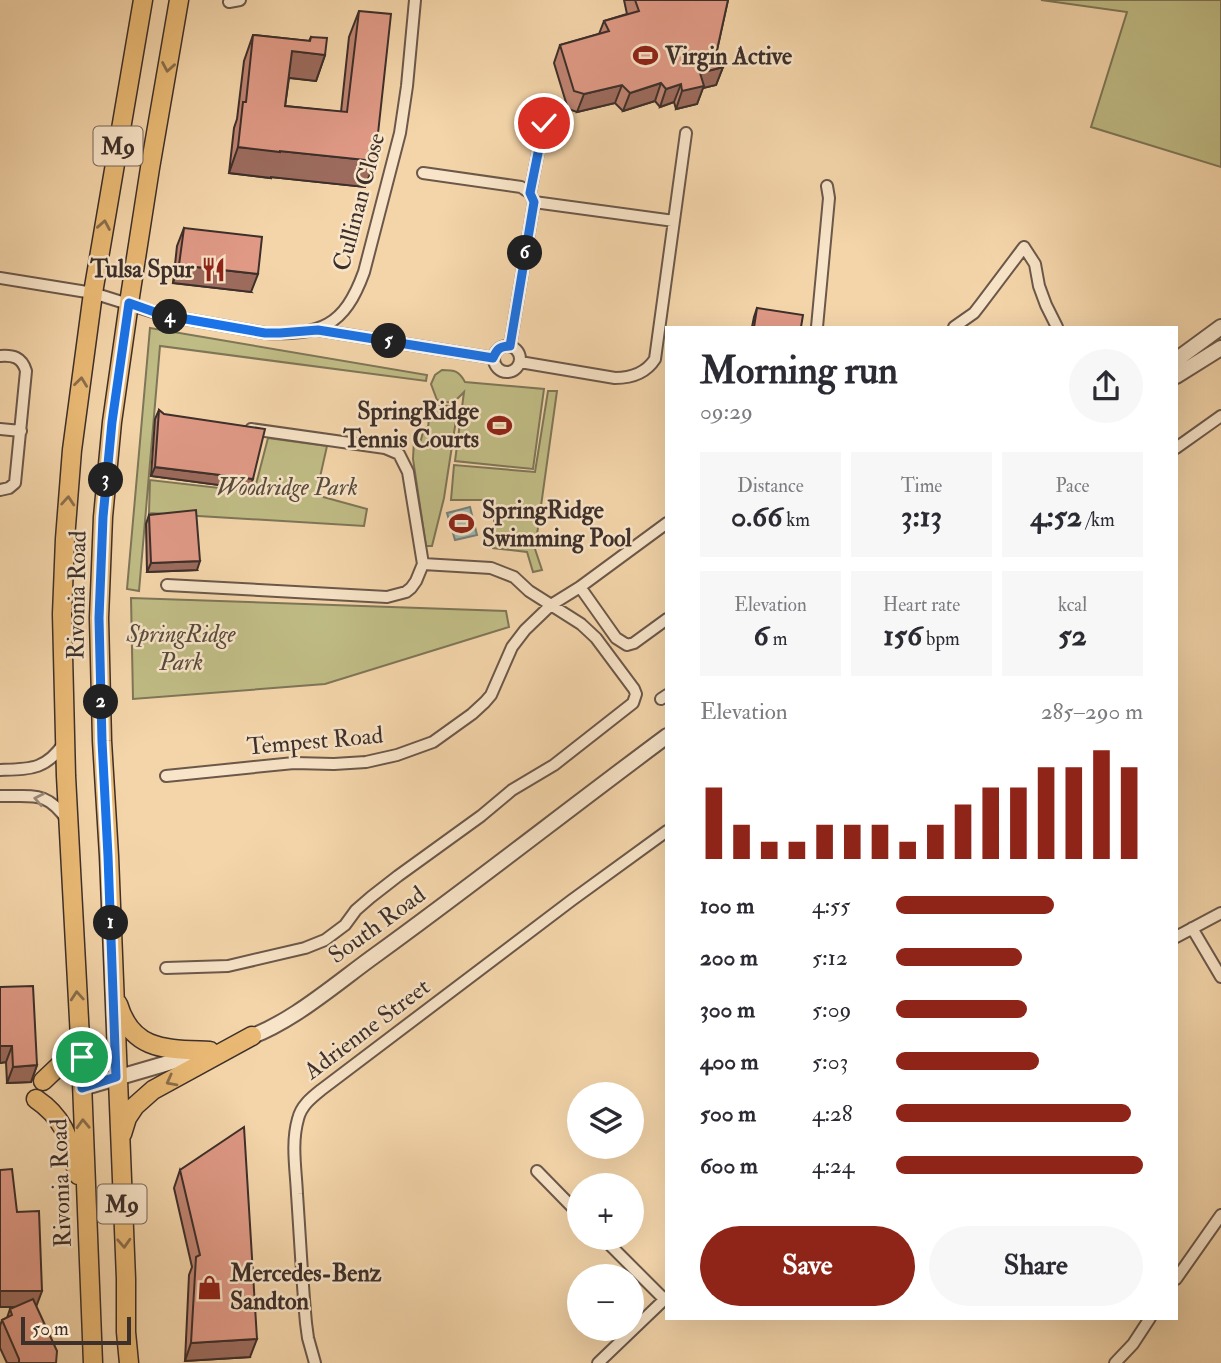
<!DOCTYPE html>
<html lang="en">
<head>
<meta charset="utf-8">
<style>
  body { margin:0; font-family:"IM FELL Double Pica",serif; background:#f7f7f7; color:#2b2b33; height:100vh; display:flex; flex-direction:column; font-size:26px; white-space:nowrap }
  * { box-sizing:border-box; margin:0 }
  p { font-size:23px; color:#7c7c81 }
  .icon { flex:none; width:38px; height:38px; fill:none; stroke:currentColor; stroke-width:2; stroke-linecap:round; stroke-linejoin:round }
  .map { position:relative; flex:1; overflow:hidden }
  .details { position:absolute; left:665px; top:326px; width:513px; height:994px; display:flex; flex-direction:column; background:#fff; border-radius:0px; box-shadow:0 7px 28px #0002 }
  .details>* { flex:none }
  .fabs { position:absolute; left:567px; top:1082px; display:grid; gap:14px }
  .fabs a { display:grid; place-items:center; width:77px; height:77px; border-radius:50%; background:#fff; box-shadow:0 7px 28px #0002; font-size:35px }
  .scale { position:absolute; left:21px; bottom:18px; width:110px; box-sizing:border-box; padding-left:7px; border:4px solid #3d2f2a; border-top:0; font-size:19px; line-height:24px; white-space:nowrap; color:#3d2f2a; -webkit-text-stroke:5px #f8e4c8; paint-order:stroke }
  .pin { position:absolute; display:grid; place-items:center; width:60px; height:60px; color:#fff; margin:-30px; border:4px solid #fff; border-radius:50%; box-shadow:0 2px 7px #0007 }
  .km { position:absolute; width:35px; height:35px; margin:-18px; border-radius:50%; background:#222; color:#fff; font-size:19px; line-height:35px; text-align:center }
  .round { display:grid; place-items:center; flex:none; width:74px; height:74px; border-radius:37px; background:#f7f7f7 }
  .head { display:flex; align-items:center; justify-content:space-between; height:119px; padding:0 35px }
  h1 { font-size:38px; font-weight:700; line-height:52px }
  .metrics { display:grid; grid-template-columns:repeat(3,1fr); gap:10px; height:119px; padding:7px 35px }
  .metrics div { display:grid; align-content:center; border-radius:0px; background:#f7f7f7; text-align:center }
  .metrics b { font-size:30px; font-weight:700 }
  .metrics small { font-size:19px; font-weight:400 }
  .metrics p { font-size:19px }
  .chart { height:196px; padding:14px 35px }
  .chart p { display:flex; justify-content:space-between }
  .chart svg { width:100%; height:126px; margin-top:7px; stroke:#8f2418; stroke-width:6 }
  .action { display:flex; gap:14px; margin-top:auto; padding:14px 35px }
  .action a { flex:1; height:80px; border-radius:42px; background:#8f2418; color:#fff; font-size:28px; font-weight:700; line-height:80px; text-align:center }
  .action a+a { background:#f7f7f7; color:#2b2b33 }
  ul { padding:0 35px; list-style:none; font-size:23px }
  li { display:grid; grid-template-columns:112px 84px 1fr; align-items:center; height:52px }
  li i { height:18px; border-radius:9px; background:#8f2418 }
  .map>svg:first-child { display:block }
  .green { fill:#c0bc85; stroke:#7e7658; stroke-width:2 }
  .water { fill:#9db8b0; stroke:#77817a; stroke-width:2 }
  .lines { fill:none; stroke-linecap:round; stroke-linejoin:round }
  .minor-casing { stroke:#6b584a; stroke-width:14 }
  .tertiary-casing { stroke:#6b584a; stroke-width:18 }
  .primary-casing { stroke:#3d2f2a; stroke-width:21 }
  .minor { stroke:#f8e4c8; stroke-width:10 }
  .tertiary { stroke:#f8e4c8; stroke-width:14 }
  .primary { stroke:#eaba75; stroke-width:18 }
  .wall { fill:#c08472; stroke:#3d2f2a; stroke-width:2 }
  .shaded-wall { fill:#9c6b5d; stroke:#3d2f2a; stroke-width:2 }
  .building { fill:#df9985; stroke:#3d2f2a; stroke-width:2 }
  .oneway { stroke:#8b6e4c }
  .oneway2 { stroke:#9a8a79 }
  .route-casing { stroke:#fff; stroke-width:14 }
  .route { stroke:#1a73e8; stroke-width:9 }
  .labels { text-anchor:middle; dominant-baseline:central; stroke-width:5; stroke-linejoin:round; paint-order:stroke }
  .shield { fill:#f8e4c8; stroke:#756559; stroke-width:2 }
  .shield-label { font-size:23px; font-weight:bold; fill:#3d2f2a }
  .poi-label { font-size:24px; font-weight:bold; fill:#3d2f2a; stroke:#f8e4c8; text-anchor:start }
  .street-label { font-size:24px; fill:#3d2f2a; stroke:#f8e4c8 }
  .park-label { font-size:24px; font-style:italic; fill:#574b3c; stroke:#f8e4c8 }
</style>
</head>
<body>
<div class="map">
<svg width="1221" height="1363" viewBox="0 0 1221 1363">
  <rect width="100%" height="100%" fill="#f4d5aa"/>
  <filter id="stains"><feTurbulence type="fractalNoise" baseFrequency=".00286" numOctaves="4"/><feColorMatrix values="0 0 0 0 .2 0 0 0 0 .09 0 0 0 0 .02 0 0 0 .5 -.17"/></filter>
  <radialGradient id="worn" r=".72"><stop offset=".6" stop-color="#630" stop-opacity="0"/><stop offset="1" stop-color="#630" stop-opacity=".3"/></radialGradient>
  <path class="green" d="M1041 0H1221V167L1091 127 1127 12Z
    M150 328 427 375 426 381 160 346 139 591 127 589Z
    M442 370C455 370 459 371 465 382L544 389 533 469 455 461 464 392C454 402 454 405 437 400L431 384 435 375Z
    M548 391H557L535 549 542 570 533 572 527 552 493 548 495 500H451L454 465 535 472Z
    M431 404 458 407 444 498 432 546H426L413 459 414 440H421L424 428 428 427Z
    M268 438 327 446 316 495 367 509 364 526 149 513 150 480 254 492Z
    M131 598 506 611 509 627 325 684 133 699Z"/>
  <path class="water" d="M470 507 477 535 455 540 447 513Z"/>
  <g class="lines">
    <defs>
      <path id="minor" d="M229 2 240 0
        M423 173 521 187 530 193 534 202 674 221
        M530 193 544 123
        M0 278 93 293 163 315 265 333C321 335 344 327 364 272L400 133 407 86 415 0
        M817 327 829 198 827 186
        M954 327 974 313 981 304 1024 247 1035 264 1039 286 1046 305 1057 327
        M318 330 493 358
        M494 359a13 13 0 1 1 26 0a13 13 0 1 1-26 0Z
        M510 346 534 202
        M0 356C13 355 22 357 26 371L15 483 9 488 0 490
        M520 362 615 378C632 378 646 373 655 359L686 133
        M0 429 21 431
        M1176 448 1221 416
        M167 585 387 597 406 592 411 588 416 581 423 564 408 472 399 454 385 448 251 429
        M580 587 616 638 627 645 634 643 667 619
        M661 699 667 695
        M0 770C30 769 46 770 64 743
        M166 776 294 763 334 764 366 762 397 755 433 742 472 714 485 702 491 695 512 647 525 630 551 605 580 587 667 523
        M0 796C33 797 46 790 67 820
        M1192 928 1221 977
        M1176 937 1221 913
        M166 968 228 966 305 948 325 940 345 925 356 910 371 897 398 876 481 816 512 790 554 765 633 703 636 694 634 689 596 638 581 624 529 591 514 577 491 568 423 564
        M537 1171 579 1214
        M602 1237 664 1299
        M1176 1279 1221 1215
        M315 1363 308 1338 306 1323C302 1280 300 1237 297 1194 296 1170 291 1143 298 1119 301 1106 311 1098 321 1090L572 900 667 831
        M598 1363 667 1297
        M1115 1363 1133 1344 1150 1318"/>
      <path id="tertiary" d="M1176 360 1221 327
        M1176 376 1221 348
        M242 1040C291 1024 335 984 377 954 475 883 570 808 667 736
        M82 1088 199 1054"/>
      <path id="primary" d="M118 1004C132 1052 168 1049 210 1051
        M43 1081 81 1045
        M36 1099C67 1120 69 1142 78 1175
        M122 1134 127 1118 135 1106 153 1090 252 1036
        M93 1363 81 1057 66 776 62 614 65 539 72 450 93 293 143 0
        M129 1363 126 1332V1279L109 856 102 741 99 618 103 517 112 422 129 303 150 168 179 0"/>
    </defs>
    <use href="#minor" class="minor-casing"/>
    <use href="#tertiary" class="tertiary-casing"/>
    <use href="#primary" class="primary-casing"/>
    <use href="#minor" class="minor"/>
    <use href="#tertiary" class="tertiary"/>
    <use href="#primary" class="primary"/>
  </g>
  <path class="wall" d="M624 0H728L717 50 723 67 716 85 703 88 697 104 676 109 674 102 660 107 655 101 623 111 615 103 577 112 568 109 554 63 560 45 599 34 604 21 627 14Z
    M359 11 365 187 271 177V178L229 173 234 128 237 119 244 61 253 35 309 41 311 37 325 55 316 81 289 78 285 106 341 112 349 37Z
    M184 228 251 292 173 283 177 246Z
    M757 308 801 327H752L754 317Z
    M159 410 249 489 151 476 155 419Z
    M149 515 197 570 147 572 146 524Z
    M0 987 37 1065 31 1082 7 1083 6 1062 0 1063Z
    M0 1170 17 1212 36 1307 56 1363H7L0 1348V1326L2 1320 7 1318 10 1309 15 1307H0Z
    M180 1170 250 1357 185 1361 189 1275 192 1267 174 1188Z"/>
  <path class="shaded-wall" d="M292 51 325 55 316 81 282 77Z
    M723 67 716 85 703 88 697 104 676 109 682 91 700 73Z
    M661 83 655 101 623 111 630 93Z
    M681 84 674 102 660 107 666 89Z
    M622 85 615 103 577 112 584 94Z
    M238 147 280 151 375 161 365 187 271 177V178L229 173Z
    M179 265 258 274 251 292 173 283Z
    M155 467 253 479 249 489 151 476Z
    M200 561 197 570 147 572 151 563Z
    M0 1046H12L6 1062 0 1063Z
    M37 1065 31 1082 7 1083 13 1067Z
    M0 1291H42L36 1307H0Z
    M257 1339 250 1357 185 1361 191 1343Z"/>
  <path class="building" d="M635 0H728L717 50 723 67 700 73 704 86 682 91 681 84 666 89 661 83 630 93 622 85 584 94 574 91 560 45 609 31 604 21 639 11Z
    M359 11 391 14 375 161 280 151V152L238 147 243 102H246L253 35 310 41 311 37 327 38 325 55 292 51 285 106 347 112Z
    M184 228 262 237 258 274 179 265Z
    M757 308 803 315 801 327H754Z
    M159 410 164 414 265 429 253 479 155 467Z
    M196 510 200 561 151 563 149 515Z
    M33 986 37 1065 13 1067 12 1046H0V987Z
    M244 1127 257 1339 191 1343 196 1257 200 1255 180 1170Z
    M12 1169 17 1212 39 1211 42 1291H0V1170Z
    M33 1299 57 1351 56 1363H19V1359L2 1320 12 1315 10 1309Z"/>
  <defs><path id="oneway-chevron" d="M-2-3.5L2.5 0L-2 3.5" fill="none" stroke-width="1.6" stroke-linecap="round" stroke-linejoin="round" transform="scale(1.75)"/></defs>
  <g class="oneway">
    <use href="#oneway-chevron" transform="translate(168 67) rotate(100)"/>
    <use href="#oneway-chevron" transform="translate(104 225) rotate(-80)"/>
    <use href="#oneway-chevron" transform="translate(81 382) rotate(-83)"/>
    <use href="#oneway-chevron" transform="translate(68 501) rotate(-86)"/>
    <use href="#oneway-chevron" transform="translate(77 996) rotate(-94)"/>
    <use href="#oneway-chevron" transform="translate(171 1081) rotate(152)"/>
    <use href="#oneway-chevron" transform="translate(83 1124) rotate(-92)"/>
    <use href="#oneway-chevron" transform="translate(124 1243) rotate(87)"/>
  </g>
  <use class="oneway2" href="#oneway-chevron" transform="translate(39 799) rotate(-169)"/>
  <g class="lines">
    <defs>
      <path id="route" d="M82 1057V1088L116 1077 108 856 102 741 99 618 103 517 112 422 129 303 163 315 265 333H280L318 330 493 358C497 349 500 346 510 346L534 202 530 193 544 123"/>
    </defs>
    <use href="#route" class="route-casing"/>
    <use href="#route" class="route"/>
  </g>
  <defs>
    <symbol id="stadium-bare" viewBox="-9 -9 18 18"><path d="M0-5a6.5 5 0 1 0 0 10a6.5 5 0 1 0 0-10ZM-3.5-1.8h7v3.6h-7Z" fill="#8f2418" stroke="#f8e4c8" stroke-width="2.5" paint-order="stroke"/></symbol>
    <symbol id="restaurant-bare" viewBox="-9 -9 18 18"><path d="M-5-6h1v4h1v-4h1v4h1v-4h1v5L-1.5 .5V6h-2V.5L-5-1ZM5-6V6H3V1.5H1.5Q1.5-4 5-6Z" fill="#8f2418" stroke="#f8e4c8" stroke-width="2.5" paint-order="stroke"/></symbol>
    <symbol id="shop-bare" viewBox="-9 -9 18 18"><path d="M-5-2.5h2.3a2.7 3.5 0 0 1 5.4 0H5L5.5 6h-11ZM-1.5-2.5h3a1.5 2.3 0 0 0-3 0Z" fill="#8f2418" stroke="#f8e4c8" stroke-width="2.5" paint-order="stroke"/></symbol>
  </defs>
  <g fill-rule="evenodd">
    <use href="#stadium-bare" x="628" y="38" width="35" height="35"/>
    <use href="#restaurant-bare" x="196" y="252" width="35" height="35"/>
    <use href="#stadium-bare" x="482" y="408" width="35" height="35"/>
    <use href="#stadium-bare" x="444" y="506" width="35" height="35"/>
    <use href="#shop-bare" x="192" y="1270" width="35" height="35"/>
  </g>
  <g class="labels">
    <g class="shield">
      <rect x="93.5" y="126.5" width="49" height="39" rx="5"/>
      <rect x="97.5" y="1184.5" width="49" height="39" rx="5"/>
    </g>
    <g class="shield-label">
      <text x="118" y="146">M9</text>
      <text x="122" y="1204">M9</text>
    </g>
    <g class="poi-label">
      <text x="665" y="56">Virgin Active</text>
      <text x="194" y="269" text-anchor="end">Tulsa Spur</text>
      <text x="479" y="411" text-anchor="end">SpringRidge<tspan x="479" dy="28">Tennis Courts</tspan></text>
      <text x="482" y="510">SpringRidge<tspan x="482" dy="28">Swimming Pool</tspan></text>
      <text x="230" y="1273">Mercedes-Benz<tspan x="230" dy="28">Sandton</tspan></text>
    </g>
    <g class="street-label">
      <text transform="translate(359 202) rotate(-75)">Cullinan Close</text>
      <text transform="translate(77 595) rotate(-89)">Rivonia Road</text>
      <text transform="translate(315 741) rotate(-5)">Tempest Road</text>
      <text transform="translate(377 925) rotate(-36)">South Road</text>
      <text transform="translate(367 1029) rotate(-37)">Adrienne Street</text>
      <text transform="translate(61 1183) rotate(-92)">Rivonia Road</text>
    </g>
    <g class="park-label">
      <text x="287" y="487">Woodridge Park</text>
      <text x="181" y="634">SpringRidge<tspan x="181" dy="28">Park</tspan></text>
    </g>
  </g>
  <rect width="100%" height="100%" filter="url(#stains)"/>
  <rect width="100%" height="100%" fill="url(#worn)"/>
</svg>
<div class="fabs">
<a><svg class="icon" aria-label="layers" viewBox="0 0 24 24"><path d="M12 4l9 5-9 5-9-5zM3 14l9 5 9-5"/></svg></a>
<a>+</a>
<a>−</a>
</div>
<div class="scale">50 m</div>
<div class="pin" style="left:82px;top:1057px;background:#1e9e55"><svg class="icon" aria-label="arrive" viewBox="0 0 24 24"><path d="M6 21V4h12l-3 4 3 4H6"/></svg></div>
<div class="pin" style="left:544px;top:123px;background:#d93025"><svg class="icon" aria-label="check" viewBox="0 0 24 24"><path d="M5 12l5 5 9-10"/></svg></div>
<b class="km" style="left:111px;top:923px">1</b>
<b class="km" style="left:101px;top:702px">2</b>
<b class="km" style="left:106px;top:480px">3</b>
<b class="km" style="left:170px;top:317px">4</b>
<b class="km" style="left:389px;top:341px">5</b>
<b class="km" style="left:525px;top:253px">6</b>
<section class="details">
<div class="head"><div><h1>Morning run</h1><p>09:29</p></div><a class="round"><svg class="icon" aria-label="share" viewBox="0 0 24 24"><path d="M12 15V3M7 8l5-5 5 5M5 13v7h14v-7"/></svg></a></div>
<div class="metrics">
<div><p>Distance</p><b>0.66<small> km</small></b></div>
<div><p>Time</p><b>3:13</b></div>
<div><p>Pace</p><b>4:52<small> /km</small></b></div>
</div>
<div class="metrics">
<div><p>Elevation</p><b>6<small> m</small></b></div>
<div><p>Heart rate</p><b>156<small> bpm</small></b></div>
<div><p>kcal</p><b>52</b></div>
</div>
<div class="chart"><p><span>Elevation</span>285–290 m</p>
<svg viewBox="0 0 160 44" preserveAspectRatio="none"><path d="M5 44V19M15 44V32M25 44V38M35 44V38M45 44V32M55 44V32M65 44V32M75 44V38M85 44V32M95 44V25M105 44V19M115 44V19M125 44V12M135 44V12M145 44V6M155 44V12"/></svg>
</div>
<ul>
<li><b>100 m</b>4:55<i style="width:64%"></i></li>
<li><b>200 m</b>5:12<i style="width:51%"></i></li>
<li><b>300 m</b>5:09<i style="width:53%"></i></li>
<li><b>400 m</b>5:03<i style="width:58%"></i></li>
<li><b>500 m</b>4:28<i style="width:95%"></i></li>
<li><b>600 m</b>4:24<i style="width:100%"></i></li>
</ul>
<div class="action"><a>Save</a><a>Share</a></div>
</section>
</div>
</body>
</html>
